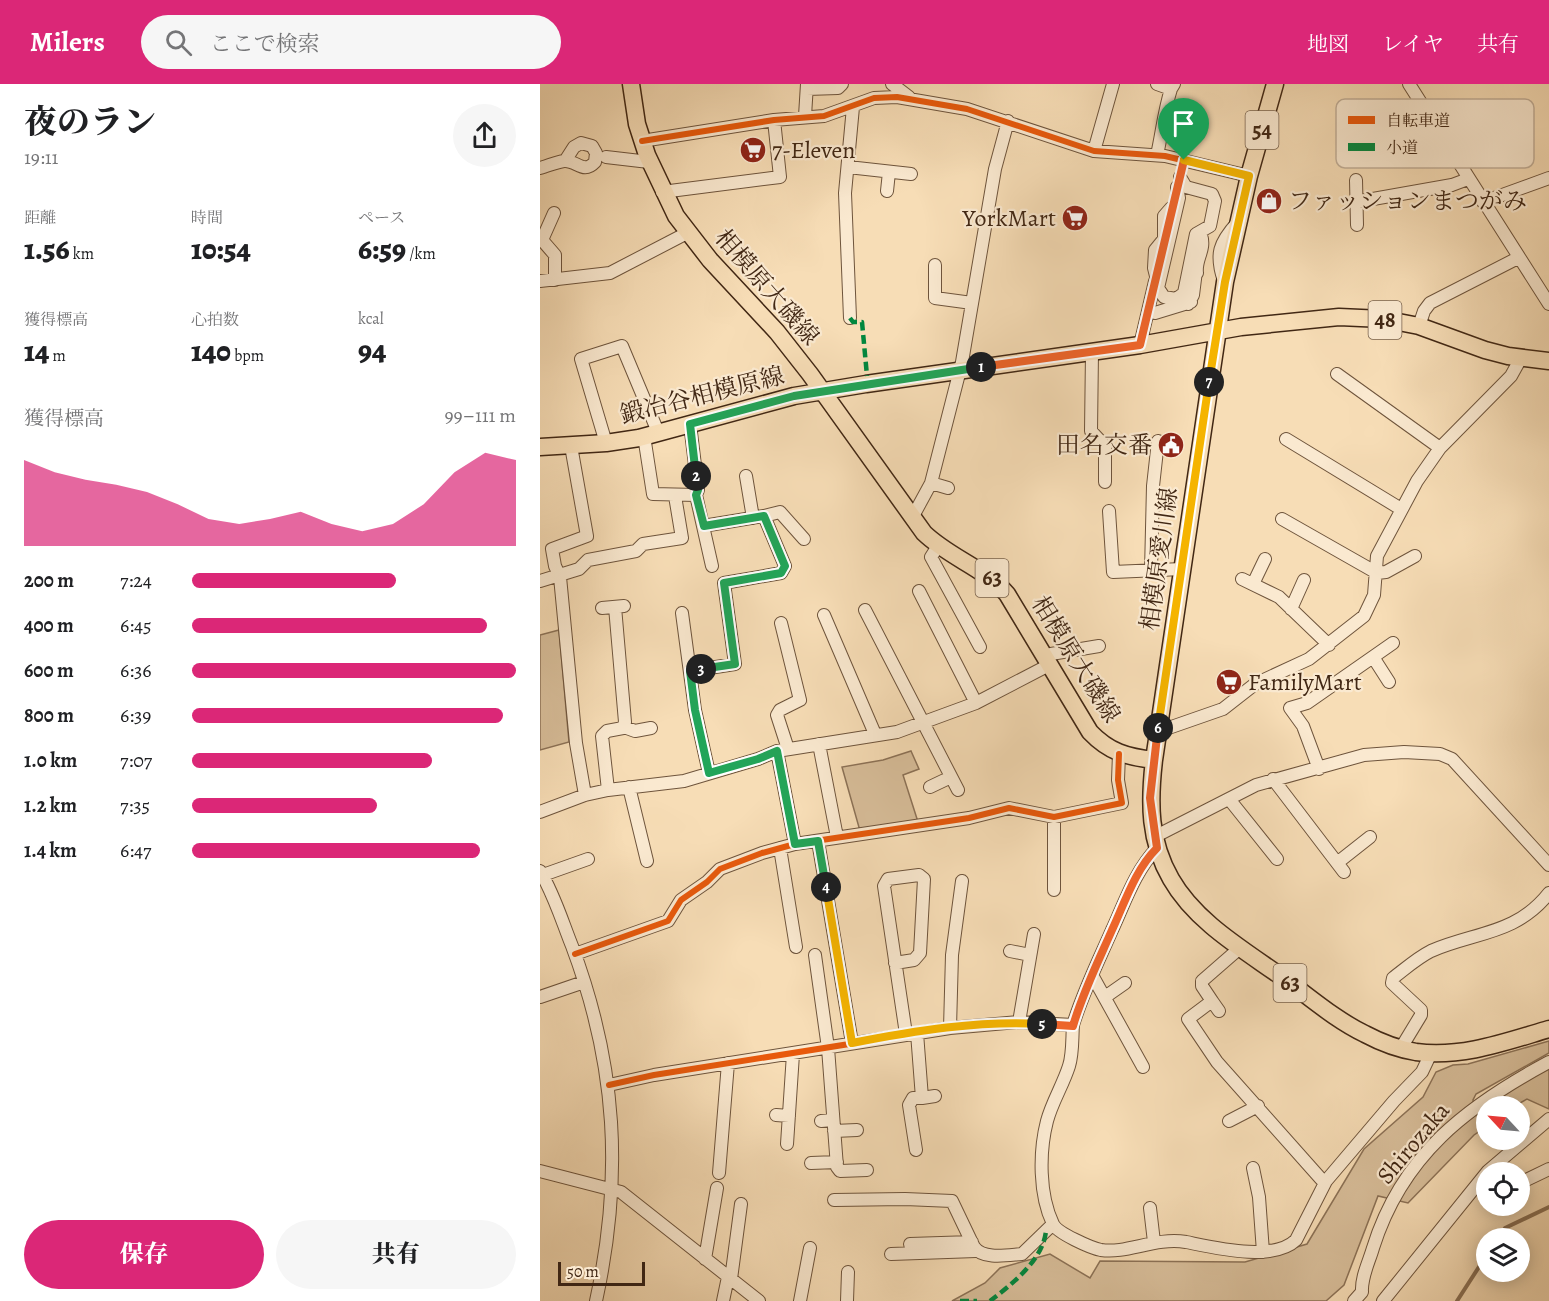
<!DOCTYPE html>
<html lang="ja">
<head>
<meta charset="utf-8">
<style>
  body { margin:0; font-family:Alegreya,"Noto Serif JP",serif; background:#f6f6f6; color:#202124; height:100vh; display:flex; flex-direction:column; font-size:22px; white-space:nowrap }
  * { box-sizing:border-box; margin:0 }
  p { font-size:20px; color:#757577 }
  .icon { flex:none; width:33px; height:33px; fill:none; stroke:currentColor; stroke-width:2; stroke-linecap:round; stroke-linejoin:round }
  .map { position:relative; flex:1; overflow:hidden }
  .details { display:flex; flex-direction:column; background:#fff; width:540px }
  .details>* { flex:none }
  .needle { width:39px; rotate:296deg }
  .buttons { position:absolute; left:936px; top:1012px; display:grid; gap:12px }
  .buttons a { display:grid; place-items:center; width:54px; height:54px; border-radius:50%; background:#fff; box-shadow:0 3px 15px #0003; font-size:30px }
  .scale { position:absolute; left:18px; bottom:15px; width:87px; box-sizing:border-box; padding-left:6px; border:3px solid #412714; border-top:0; font-size:16px; line-height:21px; white-space:nowrap; color:#412714; -webkit-text-stroke:4px #fae9d0; paint-order:stroke }
  .pin { position:absolute; display:grid; place-items:center; width:51px; height:51px; color:#fff; margin:-62px -26px; border-radius:50% 50% 50% 0; rotate:-45deg; box-shadow:0 0 6px #0007 }
  .pin .icon { rotate:45deg }
  .km { position:absolute; width:30px; height:30px; margin:-15px; border-radius:50%; background:#222; color:#fff; font-size:16px; line-height:30px; text-align:center }
  .round { display:grid; place-items:center; flex:none; width:63px; height:63px; border-radius:32px; background:#f6f6f6 }
  .overview { display:flex; align-items:center; justify-content:space-between; height:102px; padding:0 24px }
  h1 { font-size:33px; font-weight:800; line-height:45px }
  .metrics { display:grid; grid-template-columns:repeat(3,1fr); gap:9px; height:102px; padding:6px 24px }
  .metrics div { display:grid; align-content:center }
  .metrics b { font-size:30px; font-weight:800 }
  .metrics small { font-size:16px; font-weight:400 }
  .metrics p { font-size:16px }
  .chart { height:168px; padding:12px 24px }
  .chart p { display:flex; justify-content:space-between }
  .chart svg { width:100%; height:108px; margin-top:6px; fill:#db2777; opacity:.7 }
  .primary-button { display:flex; gap:12px; margin-top:auto; padding:12px 24px }
  .primary-button a { flex:1; height:69px; border-radius:36px; background:#db2777; color:#fff; font-size:24px; font-weight:800; line-height:69px; text-align:center }
  .primary-button a+a { background:#f6f6f6; color:#202124 }
  ul { padding:0 24px; list-style:none; font-size:20px }
  li { display:grid; grid-template-columns:96px 72px 1fr; align-items:center; height:45px }
  li i { height:15px; border-radius:8px; background:#db2777 }
  header { display:flex; align-items:center; gap:36px; box-sizing:border-box; height:84px; padding:0 30px; background:#db2777; color:#fff }
  header strong { font-size:28px }
  nav { display:flex; gap:33px; margin-inline-start:auto; font-size:21px }
  .search { width:420px; height:54px; background:#f6f6f6; display:flex; align-items:center; gap:15px; box-sizing:border-box; padding:0 21px; border-radius:33px; color:#757577; font-size:22px }
  main { display:flex; flex:1; min-height:0 }
  .map>svg:first-child { display:block }
  .green { fill:#d8be9a; stroke:#8c7257; stroke-width:1.5 }
  .lines { fill:none; stroke-linecap:round; stroke-linejoin:round }
  .stream { stroke:#896f54; stroke-width:4 }
  .minor-casing { stroke:#6e543c; stroke-width:14 }
  .major-casing { stroke:#412714; stroke-width:19 }
  .minor { stroke:#fae9d0; stroke-width:12 }
  .major { stroke:#f7ddb6; stroke-width:16 }
  .quiet { stroke:#00873e; stroke-width:4.5; stroke-dasharray:9 4.5; stroke-linecap:butt }
  .cycleway-casing { stroke:#fae9d0; stroke-width:10 }
  .cycleway { stroke:#e8590c; stroke-width:6 }
  .split-1-casing { stroke:#fff; stroke-width:12 }
  .split-2-casing { stroke:#fff; stroke-width:12 }
  .split-3-casing { stroke:#fff; stroke-width:12 }
  .split-4-casing { stroke:#fff; stroke-width:12 }
  .split-5-casing { stroke:#fff; stroke-width:12 }
  .split-6-casing { stroke:#fff; stroke-width:12 }
  .split-7-casing { stroke:#fff; stroke-width:12 }
  .split-8-casing { stroke:#fff; stroke-width:12 }
  .split-1 { stroke:#f0652b; stroke-width:8 }
  .split-2 { stroke:#22a559; stroke-width:8 }
  .split-3 { stroke:#22a559; stroke-width:8 }
  .split-4 { stroke:#22a559; stroke-width:8 }
  .split-5 { stroke:#f5b400; stroke-width:8 }
  .split-6 { stroke:#f0652b; stroke-width:8 }
  .split-7 { stroke:#f5b400; stroke-width:8 }
  .split-8 { stroke:#f5b400; stroke-width:8 }
  .labels { text-anchor:middle; dominant-baseline:central; stroke-width:4.5; stroke-linejoin:round; paint-order:stroke }
  .shield { fill:#fae9d0; stroke:#78614c; stroke-width:1.5 }
  .shield-label { font-size:22px; font-weight:bold; fill:#412714 }
  .poi-label { font-size:24px; fill:#412714; stroke:#fae9d0; text-anchor:start }
  .street-label { font-size:24px; fill:#412714; stroke:#fae9d0 }
  .key { fill:#fae9d0; stroke:#c2af98; stroke-width:1.5 }
  .key-label { font-size:16px; fill:#412714 }
</style>
</head>
<body>
<header>
<strong>Milers</strong>
<div class="search"><svg class="icon" aria-label="search" viewBox="0 0 24 24"><circle cx="10" cy="10" r="6"/><path d="M15 15l6 6"/></svg>ここで検索</div>
<nav><a>地図</a><a>レイヤ</a><a>共有</a></nav>
</header>
<main>
<section class="details">
<div class="overview"><div><h1>夜のラン</h1><p>19:11</p></div><a class="round"><svg class="icon" aria-label="share" viewBox="0 0 24 24"><path d="M12 15V3M7 8l5-5 5 5M5 13v7h14v-7"/></svg></a></div>
<div class="metrics">
<div><p>距離</p><b>1.56<small> km</small></b></div>
<div><p>時間</p><b>10:54</b></div>
<div><p>ペース</p><b>6:59<small> /km</small></b></div>
</div>
<div class="metrics">
<div><p>獲得標高</p><b>14<small> m</small></b></div>
<div><p>心拍数</p><b>140<small> bpm</small></b></div>
<div><p>kcal</p><b>94</b></div>
</div>
<div class="chart"><p><span>獲得標高</span>99–111 m</p>
<svg viewBox="0 0 160 44" preserveAspectRatio="none"><path d="M0 44V9L10 14L20 17L30 19L40 22L50 27L60 33L70 35L80 33L90 30L100 35L110 38L120 35L130 27L140 14L150 6L160 9V44z"/></svg>
</div>
<ul>
<li><b>200 m</b>7:24<i style="width:63%"></i></li>
<li><b>400 m</b>6:45<i style="width:91%"></i></li>
<li><b>600 m</b>6:36<i style="width:100%"></i></li>
<li><b>800 m</b>6:39<i style="width:96%"></i></li>
<li><b>1.0 km</b>7:07<i style="width:74%"></i></li>
<li><b>1.2 km</b>7:35<i style="width:57%"></i></li>
<li><b>1.4 km</b>6:47<i style="width:89%"></i></li>
</ul>
<div class="primary-button"><a>保存</a><a>共有</a></div>
</section>
<div class="map">
<svg width="1009" height="1217" viewBox="0 0 1009 1217">
  <rect width="100%" height="100%" fill="#f7ddb6"/>
  <filter id="stains"><feTurbulence type="fractalNoise" baseFrequency=".00333" numOctaves="4"/><feColorMatrix values="0 0 0 0 .2 0 0 0 0 .09 0 0 0 0 .02 0 0 0 .5 -.17"/></filter>
  <radialGradient id="worn" r=".72"><stop offset=".6" stop-color="#630" stop-opacity="0"/><stop offset="1" stop-color="#630" stop-opacity=".3"/></radialGradient>
  <path class="green" d="M19 546 29 658 0 666V551Z
    M371 667 379 685 363 691 378 738 320 747 302 683 343 676Z
    M1009 957V969L936 1010 933 1016 934 1024 1009 984V1025L987 1015 973 1023H946V1043L934 1051 868 1119 838 1112 804 1201 786 1217H412L445 1199 460 1184 510 1170 550 1194 560 1177 705 1178 767 1160 824 1065 883 1013 896 988 913 981 928 980Z"/>
  <g class="lines">
    <path class="stream" d="M958 1155 965 1144 1009 1123
      M917 1217 946 1172"/>
    <defs>
      <path id="minor" d="M352 0 369 13
        M617 0 631 5 634 0
        M869 0 1009 220
        M267 5 298 4 302 0
        M265 32 267 0
        M102 57 234 36 284 32 334 14 357 13 427 25 554 67 625 72 709 92
        M554 67 573 0
        M617 71C622 49 624 27 631 5
        M66 73 109 78
        M308 83 371 90
        M0 84C8 82 16 78 24 77 37 76 43 91 55 78L56 69 52 62 41 59 34 63 25 77
        M816 96 817 141
        M637 103 639 114 618 204 624 213 636 215 644 209 656 150 670 142 675 117 672 110 646 103 640 93
        M347 107 349 88
        M122 108 240 93 234 36
        M816 118 912 101 928 95
        M943 118 1009 94
        M14 129 2 156 15 171V196
        M395 181V214L432 219
        M657 189C655 175 666 166 661 151
        M616 192 614 184 615 166 624 155V132L631 124
        M0 197 70 189 147 149
        M684 197C675 170 679 159 698 138
        M648 220 653 211 656 187
        M615 229 651 218
        M310 234 305 109 313 23
        M879 242 884 227 890 219 978 174
        M600 261 615 197
        M552 268 551 347 565 362V398
        M797 290 900 364
        M150 340 158 406 156 411
        M104 352 113 410 156 411 172 482
        M746 355 861 425
        M66 359 41 275 82 262 118 348
        M31 362 47 452 12 465 15 482 20 493 36 659 45 711
        M206 392 213 434
        M391 399 408 404
        M569 427 573 488 642 485
        M224 432 240 428 264 455
        M372 434 391 399 422 278 455 85 468 37
        M742 435 837 489 846 488 875 472
        M398 462 391 473 440 563
        M611 487 613 402 618 357
        M702 495 739 513 789 561
        M0 497 39 485 48 476 96 467 103 460 142 454 135 412
        M713 500 725 475
        M379 507 436 619
        M62 524 84 522
        M751 525 764 496
        M325 526 418 706
        M142 529 155 626 169 689
        M284 531 335 650
        M241 539 260 616 240 626 237 631 248 665
        M505 573 511 570 559 562
        M833 573 849 598
        M150 587 195 580 184 499 241 489 245 482 224 432 163 442
        M84 643 95 647 111 644
        M617 648 683 625 715 600 769 575 824 532 834 511 837 472 877 397 900 364 971 292 981 274
        M279 660 297 753
        M237 667 255 760
        M779 685 763 642 750 624 767 619 853 559
        M733 695 804 788
        M89 703 107 777
        M390 703 411 693
        M68 706 62 652 67 647 83 644 85 638 75 523
        M689 715 737 775
        M0 728 45 711 68 706 144 697 218 675 237 667 357 648 436 619 509 581
        M614 753 716 701 824 671 864 668 900 670 912 675 1009 781
        M278 757 312 959
        M240 764 256 863
        M797 779 830 753
        M0 787C14 810 22 837 32 862 77 982 83 1093 56 1217
        M3 791 48 775
        M514 806V733
        M701 863 662 897V902L672 917 648 935 677 978 781 1095 786 1097 854 1017 882 988 891 969
        M470 867 490 871
        M35 870 128 837 141 816 167 798 180 785 222 769 255 760 429 734 469 724 514 733 582 719 578 696 579 670
        M275 871 288 964 297 1083 300 1087 327 1086
        M355 879 374 876 380 869 384 795 379 791 348 795 344 802 366 950
        M552 891 603 983
        M0 913 44 898
        M565 913 585 899
        M672 917 679 927
        M479 938 494 850
        M533 941C532 954 533 970 529 982 523 1001 512 1018 507 1037 499 1068 499 1111 513 1140 517 1149 551 1164 561 1166 587 1170 615 1153 646 1158 676 1164 733 1178 756 1156L786 1097
        M410 944 412 871 422 797
        M861 964 881 931V926L852 899 853 894C865 885 877 874 891 867 934 848 976 851 1009 809
        M69 1001 114 991 410 944 479 938 533 941C543 908 558 878 572 846 585 818 595 787 617 764
        M382 1014 395 1012
        M236 1031 249 1032
        M281 1037 293 1036
        M689 1037 718 1022
        M294 1047 317 1046
        M247 1060 253 970
        M376 1066 369 1021 373 1014H382L377 949
        M271 1079 297 1078
        M713 1084 719 1113 723 1168
        M0 1087 81 1108 219 1217
        M179 1089 188 979
        M980 1099 1009 1085
        M294 1116 365 1115 412 1117 434 1163C443 1176 468 1171 482 1170L513 1140
        M610 1124 614 1158
        M370 1160 432 1158
        M351 1170 436 1167
        M165 1175 177 1104
        M191 1195 201 1120
        M822 1208C821 1193 829 1178 833 1164 862 1071 927 1022 1009 978
        M183 1217 188 1193
        M260 1217 270 1164
        M307 1217 308 1188
        M814 1217 822 1208
        M843 1217 948 1087 1009 1035"/>
      <path id="major" d="M91 0 97 40 107 71 136 132 170 176 237 248 270 290 384 449C410 474 443 483 467 510L550 648C569 668 587 673 614 676
        M735 0 709 92 685 198 614 676C609 719 609 757 631 795 656 839 706 867 746 896 772 915 796 936 825 950 840 958 858 965 876 968 922 974 965 958 1009 945
        M0 363 66 359 99 354 254 312 326 300 600 261 701 243 799 233 843 235 879 242 945 266 968 272 1009 277"/>
    </defs>
    <use href="#minor" class="minor-casing"/>
    <use href="#major" class="major-casing"/>
    <use href="#minor" class="minor"/>
    <use href="#major" class="major"/>
    <path class="quiet" d="M310 234 313 238H322L327 292
      M420 1217H437
      M450 1217C472 1200 503 1176 506 1147"/>
    <defs>
      <path id="cycleway" d="M102 57 234 36 284 32 334 14 357 13 427 25 554 67 625 72 709 92
        M35 870 128 837 141 816 167 798 180 785 222 769 255 760 429 734 469 724 514 733 582 719 578 696 579 670
        M69 1001 114 991 410 944 479 938 533 941C543 908 558 878 572 846 585 818 595 787 617 764"/>
    </defs>
    <use href="#cycleway" class="cycleway-casing"/>
    <use href="#cycleway" class="cycleway"/>
  </g>
  <g class="lines">
    <defs>
      <path id="split-1" d="M441 283 600 261 644 76"/>
      <path id="split-2" d="M156 392 150 340 254 312 441 283"/>
      <path id="split-3" d="M156 392 158 406 156 411 164 442 224 432 245 482 241 489 184 499 195 580 161 585"/>
      <path id="split-4" d="M161 585 150 587 155 626 169 689 218 675 237 667 255 760 278 757 286 803"/>
      <path id="split-5" d="M286 803 312 959C373 947 440 936 502 940"/>
      <path id="split-6" d="M502 940 533 942C543 908 558 878 572 846 585 818 595 786 617 764L610 714 618 644"/>
      <path id="split-7" d="M618 644 669 298"/>
      <path id="split-8" d="M644 76 709 92 685 198 669 298"/>
    </defs>
    <use href="#split-1" class="split-1-casing"/>
    <use href="#split-2" class="split-2-casing"/>
    <use href="#split-3" class="split-3-casing"/>
    <use href="#split-4" class="split-4-casing"/>
    <use href="#split-5" class="split-5-casing"/>
    <use href="#split-6" class="split-6-casing"/>
    <use href="#split-7" class="split-7-casing"/>
    <use href="#split-8" class="split-8-casing"/>
    <use href="#split-1" class="split-1"/>
    <use href="#split-2" class="split-2"/>
    <use href="#split-3" class="split-3"/>
    <use href="#split-4" class="split-4"/>
    <use href="#split-5" class="split-5"/>
    <use href="#split-6" class="split-6"/>
    <use href="#split-7" class="split-7"/>
    <use href="#split-8" class="split-8"/>
  </g>
  <defs>
    <symbol id="supermarket-disc" viewBox="-11 -11 22 22"><circle r="9.5" fill="#8f2418" stroke="#fae9d0"/><path d="M-6-5.5h2.5l.6 2H6L4.5 2H-2.5L-4.4-4H-6ZM-1.5 3.2a1.3 1.3 0 1 0 .1 0ZM3 3.2a1.3 1.3 0 1 0 .1 0Z" fill="#fff"/></symbol>
    <symbol id="shop-disc" viewBox="-11 -11 22 22"><circle r="9.5" fill="#8f2418" stroke="#fae9d0"/><path d="M-5-2.5h2.3a2.7 3.5 0 0 1 5.4 0H5L5.5 6h-11ZM-1.5-2.5h3a1.5 2.3 0 0 0-3 0Z" fill="#fff"/></symbol>
    <symbol id="civic-disc" viewBox="-11 -11 22 22"><circle r="9.5" fill="#8f2418" stroke="#fae9d0"/><path d="M-.6-6.5H3V-4.5H.6V-3L4-1V1h2V6H-6V1h2V-1L-.6-3ZM-1.2 2.5V6h2.4V2.5Z" fill="#fff"/></symbol>
  </defs>
  <g fill-rule="evenodd">
    <use href="#supermarket-disc" x="198" y="51" width="30" height="30"/>
    <use href="#shop-disc" x="714" y="102" width="30" height="30"/>
    <use href="#supermarket-disc" x="520" y="119" width="30" height="30"/>
    <use href="#civic-disc" x="616" y="346" width="30" height="30"/>
    <use href="#supermarket-disc" x="674" y="583" width="30" height="30"/>
  </g>
  <g class="labels">
    <g class="shield">
      <rect x="705.5" y="27" width="33" height="38" rx="4.5"/>
      <rect x="828.5" y="217" width="33" height="38" rx="4.5"/>
      <rect x="435.5" y="475" width="33" height="38" rx="4.5"/>
      <rect x="733.5" y="880" width="33" height="38" rx="4.5"/>
    </g>
    <g class="shield-label">
      <text x="722" y="46">54</text>
      <text x="845" y="236">48</text>
      <text x="452" y="494">63</text>
      <text x="750" y="899">63</text>
    </g>
    <g class="poi-label">
      <text x="232" y="66">7-Eleven</text>
      <text x="748" y="117">ファッションまつがみ</text>
      <text x="516" y="134" text-anchor="end">YorkMart</text>
      <text x="612" y="361" text-anchor="end">田名交番</text>
      <text x="708" y="598">FamilyMart</text>
    </g>
    <g class="street-label">
      <text transform="translate(227 203) rotate(49)">相模原大磯線</text>
      <text transform="translate(162 311) rotate(-14)">鍛冶谷相模原線</text>
      <text transform="translate(619 475) rotate(-82)">相模原愛川線</text>
      <text transform="translate(536 575) rotate(58)">相模原大磯線</text>
      <text transform="translate(873 1059) rotate(-50)">Shirozaka</text>
    </g>
  </g>
  <rect x="796" y="15" width="198" height="69" rx="9" class="key"/>
  <rect x="808" y="32" width="27" height="8" fill="#e8590c"/>
  <rect x="808" y="59" width="27" height="8" fill="#00873e"/>
  <g class="key-label">
    <text x="846" y="42">自転車道</text>
    <text x="846" y="69">小道</text>
  </g>
  <rect width="100%" height="100%" filter="url(#stains)"/>
  <rect width="100%" height="100%" fill="url(#worn)"/>
</svg>
<div class="buttons">
<a><svg class="needle" viewBox="-14 -14 28 28"><path d="M0-13l5 13h-10z" fill="#e53935"/><path d="M0 13l5-13h-10z" fill="#757577"/></svg></a>
<a><svg class="icon" aria-label="locate" viewBox="0 0 24 24"><circle cx="12" cy="12" r="6"/><path d="M12 2v4M12 18v4M2 12h4M18 12h4"/></svg></a>
<a><svg class="icon" aria-label="layers" viewBox="0 0 24 24"><path d="M12 4l9 5-9 5-9-5zM3 14l9 5 9-5"/></svg></a>
</div>
<div class="scale">50 m</div>
<div class="pin" style="left:644px;top:76px;background:#1e9e55"><svg class="icon" aria-label="arrive" viewBox="0 0 24 24"><path d="M6 21V4h12l-3 4 3 4H6"/></svg></div>
<b class="km" style="left:441px;top:283px">1</b>
<b class="km" style="left:156px;top:392px">2</b>
<b class="km" style="left:161px;top:585px">3</b>
<b class="km" style="left:286px;top:803px">4</b>
<b class="km" style="left:502px;top:940px">5</b>
<b class="km" style="left:618px;top:644px">6</b>
<b class="km" style="left:669px;top:298px">7</b>
</div>
</main>
</body>
</html>
